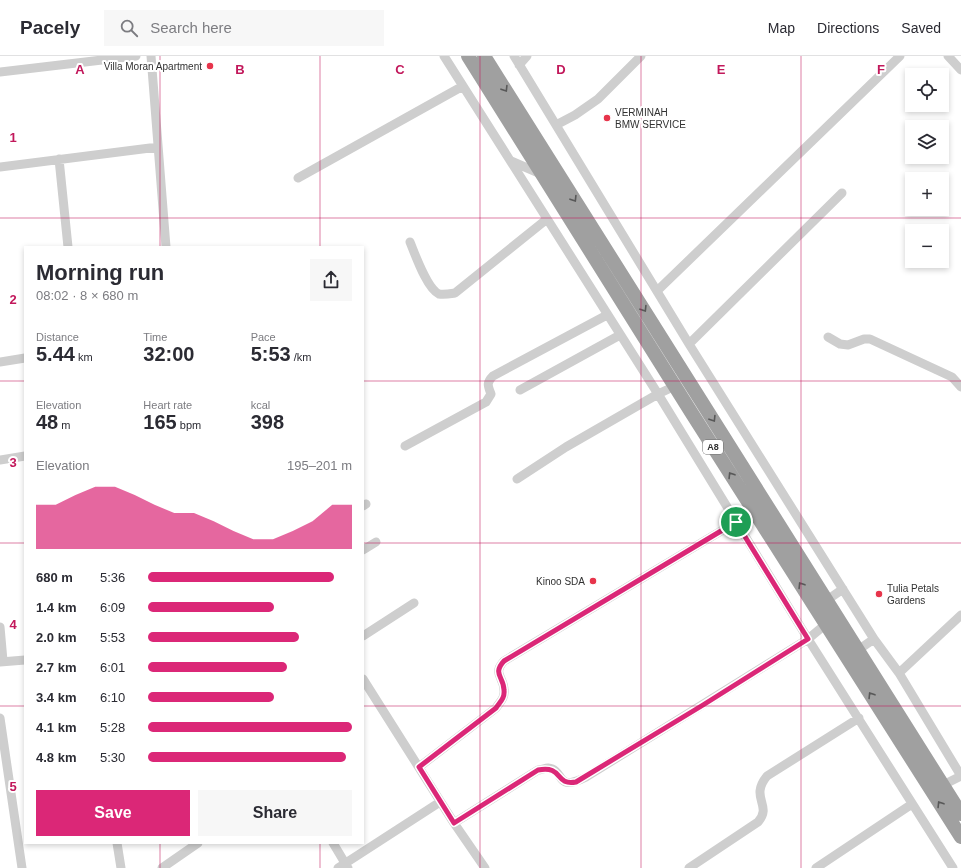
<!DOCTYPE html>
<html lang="en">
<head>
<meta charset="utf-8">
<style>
  body { margin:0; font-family:Helvetica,sans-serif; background:#f7f7f7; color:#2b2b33; height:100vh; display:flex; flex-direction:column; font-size:15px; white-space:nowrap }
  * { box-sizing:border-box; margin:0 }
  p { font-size:13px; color:#7c7c81 }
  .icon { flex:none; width:22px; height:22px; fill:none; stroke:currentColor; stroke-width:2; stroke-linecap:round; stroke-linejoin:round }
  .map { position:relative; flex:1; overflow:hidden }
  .drawer { position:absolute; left:24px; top:190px; width:340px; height:598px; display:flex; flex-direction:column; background:#fff; border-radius:0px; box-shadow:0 2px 6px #0003 }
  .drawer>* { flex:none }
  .fabs { position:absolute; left:905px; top:12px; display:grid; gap:8px }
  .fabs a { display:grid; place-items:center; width:44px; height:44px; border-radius:0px; background:#fff; box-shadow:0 2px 6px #0003; font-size:20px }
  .pin { position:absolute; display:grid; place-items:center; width:34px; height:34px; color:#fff; margin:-17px; border:2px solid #fff; border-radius:50%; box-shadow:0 1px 4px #0007 }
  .round { display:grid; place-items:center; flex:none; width:42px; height:42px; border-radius:0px; background:#f7f7f7 }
  .overview { display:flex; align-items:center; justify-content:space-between; height:68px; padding:0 12px }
  h1 { font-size:22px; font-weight:700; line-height:30px }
  .figures { display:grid; grid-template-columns:repeat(3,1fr); gap:6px; height:68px; padding:4px 12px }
  .figures div { display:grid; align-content:center }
  .figures b { font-size:20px; font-weight:700 }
  .figures small { font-size:11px; font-weight:400 }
  .figures p { font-size:11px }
  .chart { height:112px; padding:8px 12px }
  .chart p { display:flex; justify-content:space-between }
  .chart svg { width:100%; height:72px; margin-top:4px; fill:#db2777; opacity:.7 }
  .cta { display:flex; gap:8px; margin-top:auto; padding:8px 12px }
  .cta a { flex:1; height:46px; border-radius:0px; background:#db2777; color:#fff; font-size:16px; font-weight:700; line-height:46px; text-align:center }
  .cta a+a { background:#f7f7f7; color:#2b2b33 }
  ul { padding:0 12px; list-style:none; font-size:13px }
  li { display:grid; grid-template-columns:64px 48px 1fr; align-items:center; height:30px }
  li i { height:10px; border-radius:5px; background:#db2777 }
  header { display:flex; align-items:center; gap:24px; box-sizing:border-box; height:56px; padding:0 20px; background:#fff; border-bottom:1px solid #e1e1e2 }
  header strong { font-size:19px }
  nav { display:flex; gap:22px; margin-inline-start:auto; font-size:14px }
  .search { width:280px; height:36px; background:#f7f7f7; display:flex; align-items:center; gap:10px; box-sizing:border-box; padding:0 14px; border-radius:0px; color:#7c7c81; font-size:15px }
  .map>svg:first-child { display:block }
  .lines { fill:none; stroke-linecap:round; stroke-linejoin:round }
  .minor { stroke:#cecece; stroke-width:9 }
  .trunk { stroke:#a0a0a0; stroke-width:14 }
  .oneway { stroke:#585858 }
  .route-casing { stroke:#fff; stroke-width:8 }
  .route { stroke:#db2777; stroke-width:5 }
  .grid { fill:none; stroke:#c2185b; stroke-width:1; stroke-opacity:0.55 }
  .poi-dot { fill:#e7344b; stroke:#fff; stroke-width:1.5 }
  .labels { text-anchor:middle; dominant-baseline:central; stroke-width:4; stroke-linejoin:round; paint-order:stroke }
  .shield { fill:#fff; stroke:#6f6f6f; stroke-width:1 }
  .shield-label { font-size:9px; font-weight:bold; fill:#313131 }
  .poi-label { font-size:10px; fill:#313131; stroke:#fff; text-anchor:end }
  .grid-label { font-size:13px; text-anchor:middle; font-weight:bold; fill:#c2185b; stroke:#fff; stroke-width:4; stroke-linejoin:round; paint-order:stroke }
</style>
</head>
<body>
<header>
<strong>Pacely</strong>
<div class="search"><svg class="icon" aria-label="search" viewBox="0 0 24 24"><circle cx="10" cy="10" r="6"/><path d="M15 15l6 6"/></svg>Search here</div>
<nav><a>Map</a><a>Directions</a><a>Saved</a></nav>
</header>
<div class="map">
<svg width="961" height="812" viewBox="0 0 961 812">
  <rect width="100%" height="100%" fill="#fff"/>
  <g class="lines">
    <path class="minor" d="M151 0 166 191
      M444 0 658 338 808 583 953 812
      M514 0 689 288 874 583 899 617 961 720
      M948 0 961 14
      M519 9 527 0
      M0 16 136 0
      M556 69 575 59 598 43 641 0
      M59 103 68 191
      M511 105 541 118
      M0 111 158 91
      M298 122 463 30
      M410 186C415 198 427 233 439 238 444 239 449 238 455 237L547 163
      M657 235 900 0
      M828 281 840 288 848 289 864 283H870L952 321 961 331
      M689 288 842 137
      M0 306 25 302
      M520 334 620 279
      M405 390 486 346 491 338C488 330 486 327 493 320L607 259
      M0 404 25 400
      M517 423 566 391 658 338 675 330
      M363 450 366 448
      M363 494 376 486
      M827 544 843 533
      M0 571 3 605
      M363 580 414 547
      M858 594 874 583
      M0 606 25 604
      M899 617 961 559
      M363 623 454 767 485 812
      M0 662 22 812
      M419 711 496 652C500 646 505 642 504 634 504 621 492 618 504 605L736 466
      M943 729 961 720
      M454 767 538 714C541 714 545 712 548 712 566 714 554 737 586 721L808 583 826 568
      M117 787 121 812
      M333 787 348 812
      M162 812 198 787
      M338 812 440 746
      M689 812 758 766C773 749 749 742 767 720L859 662
      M816 812 912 748"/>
    <path class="trunk" d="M468 0 691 356 961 781
      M484 0 961 758"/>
  </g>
  <defs><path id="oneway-chevron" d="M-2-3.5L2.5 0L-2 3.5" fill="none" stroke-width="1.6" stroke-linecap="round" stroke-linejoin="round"/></defs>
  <g class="oneway">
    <use href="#oneway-chevron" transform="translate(505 33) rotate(58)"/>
    <use href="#oneway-chevron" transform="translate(574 143) rotate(58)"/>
    <use href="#oneway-chevron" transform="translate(644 253) rotate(58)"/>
    <use href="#oneway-chevron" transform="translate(713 363) rotate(58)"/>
    <use href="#oneway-chevron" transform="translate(731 419) rotate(-122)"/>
    <use href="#oneway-chevron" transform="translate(801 529) rotate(-122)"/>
    <use href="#oneway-chevron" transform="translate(871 639) rotate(-122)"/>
    <use href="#oneway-chevron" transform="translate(940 748) rotate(-122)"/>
  </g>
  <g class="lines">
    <defs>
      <path id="route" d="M736 466 808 583 703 649 576 726C554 730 564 709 538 714L454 767 419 711 496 652C500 646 505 642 504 634 504 621 492 618 504 605Z"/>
    </defs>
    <use href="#route" class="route-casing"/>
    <use href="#route" class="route"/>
  </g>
  <path class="grid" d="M160 0V191M320 0V191M480 0V812M641 0V812M801 0V812M0 162H961M0 325H25M363 325H961M0 487H25M363 487H961M0 650H25M363 650H961M160 787V812M320 787V812"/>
  <g class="poi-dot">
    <circle cx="210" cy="10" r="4"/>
    <circle cx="607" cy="62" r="4"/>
    <circle cx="593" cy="525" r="4"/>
    <circle cx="879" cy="538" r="4"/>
  </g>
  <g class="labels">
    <rect class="shield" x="703" y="384" width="20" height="14" rx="3"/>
    <g class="shield-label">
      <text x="713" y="391">A8</text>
    </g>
    <g class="poi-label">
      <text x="202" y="10">Villa Moran Apartment</text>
      <text x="615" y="56" text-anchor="start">VERMINAH<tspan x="615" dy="12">BMW SERVICE</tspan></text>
      <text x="585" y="525">Kinoo SDA</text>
      <text x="887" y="532" text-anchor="start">Tulia Petals<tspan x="887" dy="12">Gardens</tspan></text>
    </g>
  </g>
  <g class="grid-label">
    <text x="80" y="18">A</text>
    <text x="240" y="18">B</text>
    <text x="400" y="18">C</text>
    <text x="561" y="18">D</text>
    <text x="721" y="18">E</text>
    <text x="881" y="18">F</text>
    <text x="13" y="86">1</text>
    <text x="13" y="248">2</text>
    <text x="13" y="411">3</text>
    <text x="13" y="573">4</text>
    <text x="13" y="735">5</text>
  </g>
</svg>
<div class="fabs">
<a><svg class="icon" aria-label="locate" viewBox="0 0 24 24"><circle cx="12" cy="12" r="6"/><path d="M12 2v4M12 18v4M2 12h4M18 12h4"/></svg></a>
<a><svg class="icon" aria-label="layers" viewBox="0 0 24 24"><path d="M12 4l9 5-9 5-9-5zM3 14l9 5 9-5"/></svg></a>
<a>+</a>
<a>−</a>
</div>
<div class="pin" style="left:736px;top:466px;background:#1e9e55"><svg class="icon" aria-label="arrive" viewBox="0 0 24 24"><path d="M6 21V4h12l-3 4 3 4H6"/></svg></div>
<section class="drawer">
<div class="overview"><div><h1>Morning run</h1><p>08:02 · 8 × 680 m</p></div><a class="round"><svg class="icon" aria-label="share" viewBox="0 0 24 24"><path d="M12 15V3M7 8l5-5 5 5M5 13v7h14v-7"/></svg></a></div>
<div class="figures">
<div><p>Distance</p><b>5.44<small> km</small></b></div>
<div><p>Time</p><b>32:00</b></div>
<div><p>Pace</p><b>5:53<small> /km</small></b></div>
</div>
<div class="figures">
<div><p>Elevation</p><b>48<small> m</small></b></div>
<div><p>Heart rate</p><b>165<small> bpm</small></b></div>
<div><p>kcal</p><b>398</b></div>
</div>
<div class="chart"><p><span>Elevation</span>195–201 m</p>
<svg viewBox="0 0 160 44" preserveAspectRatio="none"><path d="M0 44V17L10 17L20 11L30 6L40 6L50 11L60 17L70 22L80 22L90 27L100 33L110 38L120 38L130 33L140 27L150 17L160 17V44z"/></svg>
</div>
<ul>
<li><b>680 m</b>5:36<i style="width:91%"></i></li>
<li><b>1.4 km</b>6:09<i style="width:62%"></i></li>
<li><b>2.0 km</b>5:53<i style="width:74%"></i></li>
<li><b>2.7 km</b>6:01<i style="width:68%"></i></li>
<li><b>3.4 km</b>6:10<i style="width:62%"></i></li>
<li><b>4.1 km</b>5:28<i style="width:100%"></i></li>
<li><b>4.8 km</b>5:30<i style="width:97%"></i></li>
</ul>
<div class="cta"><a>Save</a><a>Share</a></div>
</section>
</div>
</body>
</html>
